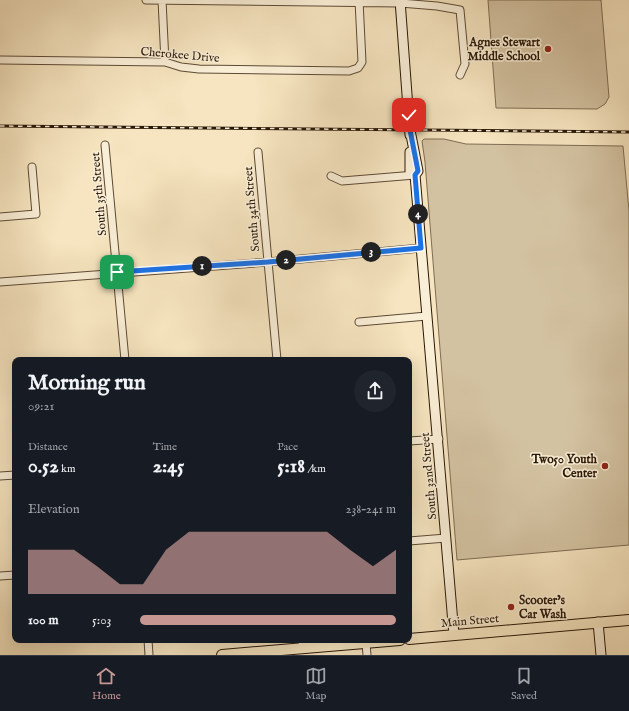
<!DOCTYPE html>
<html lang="en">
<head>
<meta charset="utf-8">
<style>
  body { margin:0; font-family:"IM FELL English",serif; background:#20242c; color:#f1f3f6; height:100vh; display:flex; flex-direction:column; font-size:15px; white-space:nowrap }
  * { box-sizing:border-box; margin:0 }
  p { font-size:13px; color:#9ea1a6 }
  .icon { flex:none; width:22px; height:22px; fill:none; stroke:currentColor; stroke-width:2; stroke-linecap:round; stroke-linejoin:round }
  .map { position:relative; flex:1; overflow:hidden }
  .drawer { position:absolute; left:12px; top:357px; width:400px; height:286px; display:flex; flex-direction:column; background:#171b24; border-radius:8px; box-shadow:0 4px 16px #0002 }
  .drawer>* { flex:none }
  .pin { position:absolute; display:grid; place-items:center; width:34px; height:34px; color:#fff; margin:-17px; border-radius:8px; box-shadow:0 2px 6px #0006 }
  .km { position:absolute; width:20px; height:20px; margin:-10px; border-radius:50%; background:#222; color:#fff; font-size:11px; line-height:20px; text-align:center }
  .round { display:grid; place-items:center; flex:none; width:42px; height:42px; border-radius:21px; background:#20242c }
  .head { display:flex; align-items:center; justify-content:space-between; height:68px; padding:0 16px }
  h1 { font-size:22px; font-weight:700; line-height:30px }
  .figures { display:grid; grid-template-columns:repeat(3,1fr); gap:6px; height:68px; padding:4px 16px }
  .figures div { display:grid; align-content:center }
  .figures b { font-size:20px; font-weight:700 }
  .figures small { font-size:11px; font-weight:400 }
  .figures p { font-size:11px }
  .chart { height:112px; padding:8px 16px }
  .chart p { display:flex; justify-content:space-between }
  .chart svg { width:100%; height:72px; margin-top:4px; fill:#c59692; opacity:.7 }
  ul { padding:0 16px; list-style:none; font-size:13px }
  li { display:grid; grid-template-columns:64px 48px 1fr; align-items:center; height:30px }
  li i { height:10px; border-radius:5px; background:#c59692 }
  .menu { display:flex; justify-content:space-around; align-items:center; height:56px; border-top:1px solid #363941; background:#171b24; font-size:11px; color:#9ea1a6 }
  .menu a { display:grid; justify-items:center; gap:2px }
  .menu .selected { color:#c59692 }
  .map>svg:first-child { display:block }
  .green { fill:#d3c2a1; stroke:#7e6d54 }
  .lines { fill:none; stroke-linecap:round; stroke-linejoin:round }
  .street-casing { stroke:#5d4b35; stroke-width:9 }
  .secondary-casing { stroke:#2a1807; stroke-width:11 }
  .primary-casing { stroke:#2a1807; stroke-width:12 }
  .street { stroke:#f9eed6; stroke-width:7 }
  .secondary { stroke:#f9eed6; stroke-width:9 }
  .primary { stroke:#f6e5c0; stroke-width:10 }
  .rail-casing { stroke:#2a1807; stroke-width:3 }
  .rail { stroke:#f9eed6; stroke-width:1.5; stroke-dasharray:4.5; stroke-linecap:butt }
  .route-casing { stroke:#fff; stroke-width:8 }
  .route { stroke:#1a73e8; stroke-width:5 }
  .poi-dot { fill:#8f2418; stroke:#f9eed6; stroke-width:1.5 }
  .labels { text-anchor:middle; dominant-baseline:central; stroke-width:3; stroke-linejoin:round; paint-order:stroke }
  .poi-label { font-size:12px; font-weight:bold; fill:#2a1807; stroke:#f9eed6; text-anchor:end }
  .street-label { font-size:12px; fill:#2a1807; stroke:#f9eed6 }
</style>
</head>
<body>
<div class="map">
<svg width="629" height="655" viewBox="0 0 629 655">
  <rect width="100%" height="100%" fill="#f6e5c0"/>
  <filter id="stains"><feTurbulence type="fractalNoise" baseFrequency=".005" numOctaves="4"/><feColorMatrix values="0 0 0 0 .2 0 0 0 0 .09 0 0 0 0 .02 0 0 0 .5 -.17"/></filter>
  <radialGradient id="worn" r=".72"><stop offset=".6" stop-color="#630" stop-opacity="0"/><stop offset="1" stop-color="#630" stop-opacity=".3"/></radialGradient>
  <path class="green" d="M488 0H601L609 97 605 104 597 109 496 108Z
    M424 139H444L466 144 623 146 629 211V545L457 560 425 162 422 141Z"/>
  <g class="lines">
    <defs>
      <path id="street" d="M146 0 400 3 437 6 460 10 465 64 460 75
        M162 0 165 62
        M0 60 165 62 181 67 199 69 349 71 358 68 362 62 359 0
        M105 145 125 360
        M258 152 277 360
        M331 176 342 181 415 175
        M0 217 36 214 32 167
        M0 282 268 262 421 248
        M359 322 427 316
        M409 441 439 439
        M0 476 15 475
        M409 541 446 538
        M0 576 15 575
        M148 640 149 655
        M302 640 303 648
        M366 643 367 655"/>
      <path id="secondary" d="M400 0 410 135
        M410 130 418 171 415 175 454 635
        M410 152V172L415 175
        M598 622 601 655"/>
      <path id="primary" d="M409 639 629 620
        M222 655 400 640"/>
    </defs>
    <use href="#street" class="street-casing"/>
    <use href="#secondary" class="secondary-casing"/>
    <use href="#primary" class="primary-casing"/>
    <use href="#street" class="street"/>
    <use href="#secondary" class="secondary"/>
    <use href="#primary" class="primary"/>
    <defs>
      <path id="rail" d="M0 126 629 132"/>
    </defs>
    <use href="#rail" class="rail-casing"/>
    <use href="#rail" class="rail"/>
  </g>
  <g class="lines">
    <defs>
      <path id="route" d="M117 272 268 262 421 248 415 175 418 171 410 130 409 115"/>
    </defs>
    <use href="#route" class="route-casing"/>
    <use href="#route" class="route"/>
  </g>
  <g class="poi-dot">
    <circle cx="548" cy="49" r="4"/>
    <circle cx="605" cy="466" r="4"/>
    <circle cx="511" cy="607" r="4"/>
  </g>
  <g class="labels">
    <g class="poi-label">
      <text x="540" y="42">Agnes Stewart<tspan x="540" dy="14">Middle School</tspan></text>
      <text x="597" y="459">Two50 Youth<tspan x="597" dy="14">Center</tspan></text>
      <text x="519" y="600" text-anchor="start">Scooter’s<tspan x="519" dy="14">Car Wash</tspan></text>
    </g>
    <g class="street-label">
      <text transform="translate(180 55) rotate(5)">Cherokee Drive</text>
      <text transform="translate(99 194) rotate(-95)">South 35th Street</text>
      <text transform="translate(252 209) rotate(-95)">South 34th Street</text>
      <text transform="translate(429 476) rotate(-95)">South 32nd Street</text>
      <text transform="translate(470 621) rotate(-5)">Main Street</text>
    </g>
  </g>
  <rect width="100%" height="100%" filter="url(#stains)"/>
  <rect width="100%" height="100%" fill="url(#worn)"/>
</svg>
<div class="pin" style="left:117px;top:272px;background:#1e9e55"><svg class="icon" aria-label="arrive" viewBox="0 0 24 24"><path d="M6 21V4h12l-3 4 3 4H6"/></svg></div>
<div class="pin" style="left:409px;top:115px;background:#d93025"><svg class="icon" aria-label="check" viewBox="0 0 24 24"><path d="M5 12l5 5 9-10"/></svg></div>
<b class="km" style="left:202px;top:266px">1</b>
<b class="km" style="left:286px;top:260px">2</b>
<b class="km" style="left:371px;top:252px">3</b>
<b class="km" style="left:418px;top:214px">4</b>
<section class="drawer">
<div class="head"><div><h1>Morning run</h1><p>09:21</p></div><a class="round"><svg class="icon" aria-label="share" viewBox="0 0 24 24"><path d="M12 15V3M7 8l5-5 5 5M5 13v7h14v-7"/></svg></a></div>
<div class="figures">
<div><p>Distance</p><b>0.52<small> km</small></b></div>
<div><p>Time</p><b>2:45</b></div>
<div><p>Pace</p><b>5:18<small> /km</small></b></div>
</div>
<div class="chart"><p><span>Elevation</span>238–241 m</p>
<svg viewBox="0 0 160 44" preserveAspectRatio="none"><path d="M0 44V17L10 17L20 17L30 27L40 38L50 38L60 17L70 6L80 6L90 6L100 6L110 6L120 6L130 6L140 17L150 27L160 17V44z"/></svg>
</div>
<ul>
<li><b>100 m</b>5:03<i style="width:100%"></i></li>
</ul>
</section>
</div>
<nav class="menu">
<a class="selected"><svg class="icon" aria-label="home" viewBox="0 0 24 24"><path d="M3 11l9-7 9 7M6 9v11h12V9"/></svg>Home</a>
<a><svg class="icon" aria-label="map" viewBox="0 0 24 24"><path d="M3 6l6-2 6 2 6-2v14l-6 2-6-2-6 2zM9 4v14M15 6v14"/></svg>Map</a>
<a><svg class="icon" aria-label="saved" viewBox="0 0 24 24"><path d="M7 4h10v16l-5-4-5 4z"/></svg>Saved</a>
</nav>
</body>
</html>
